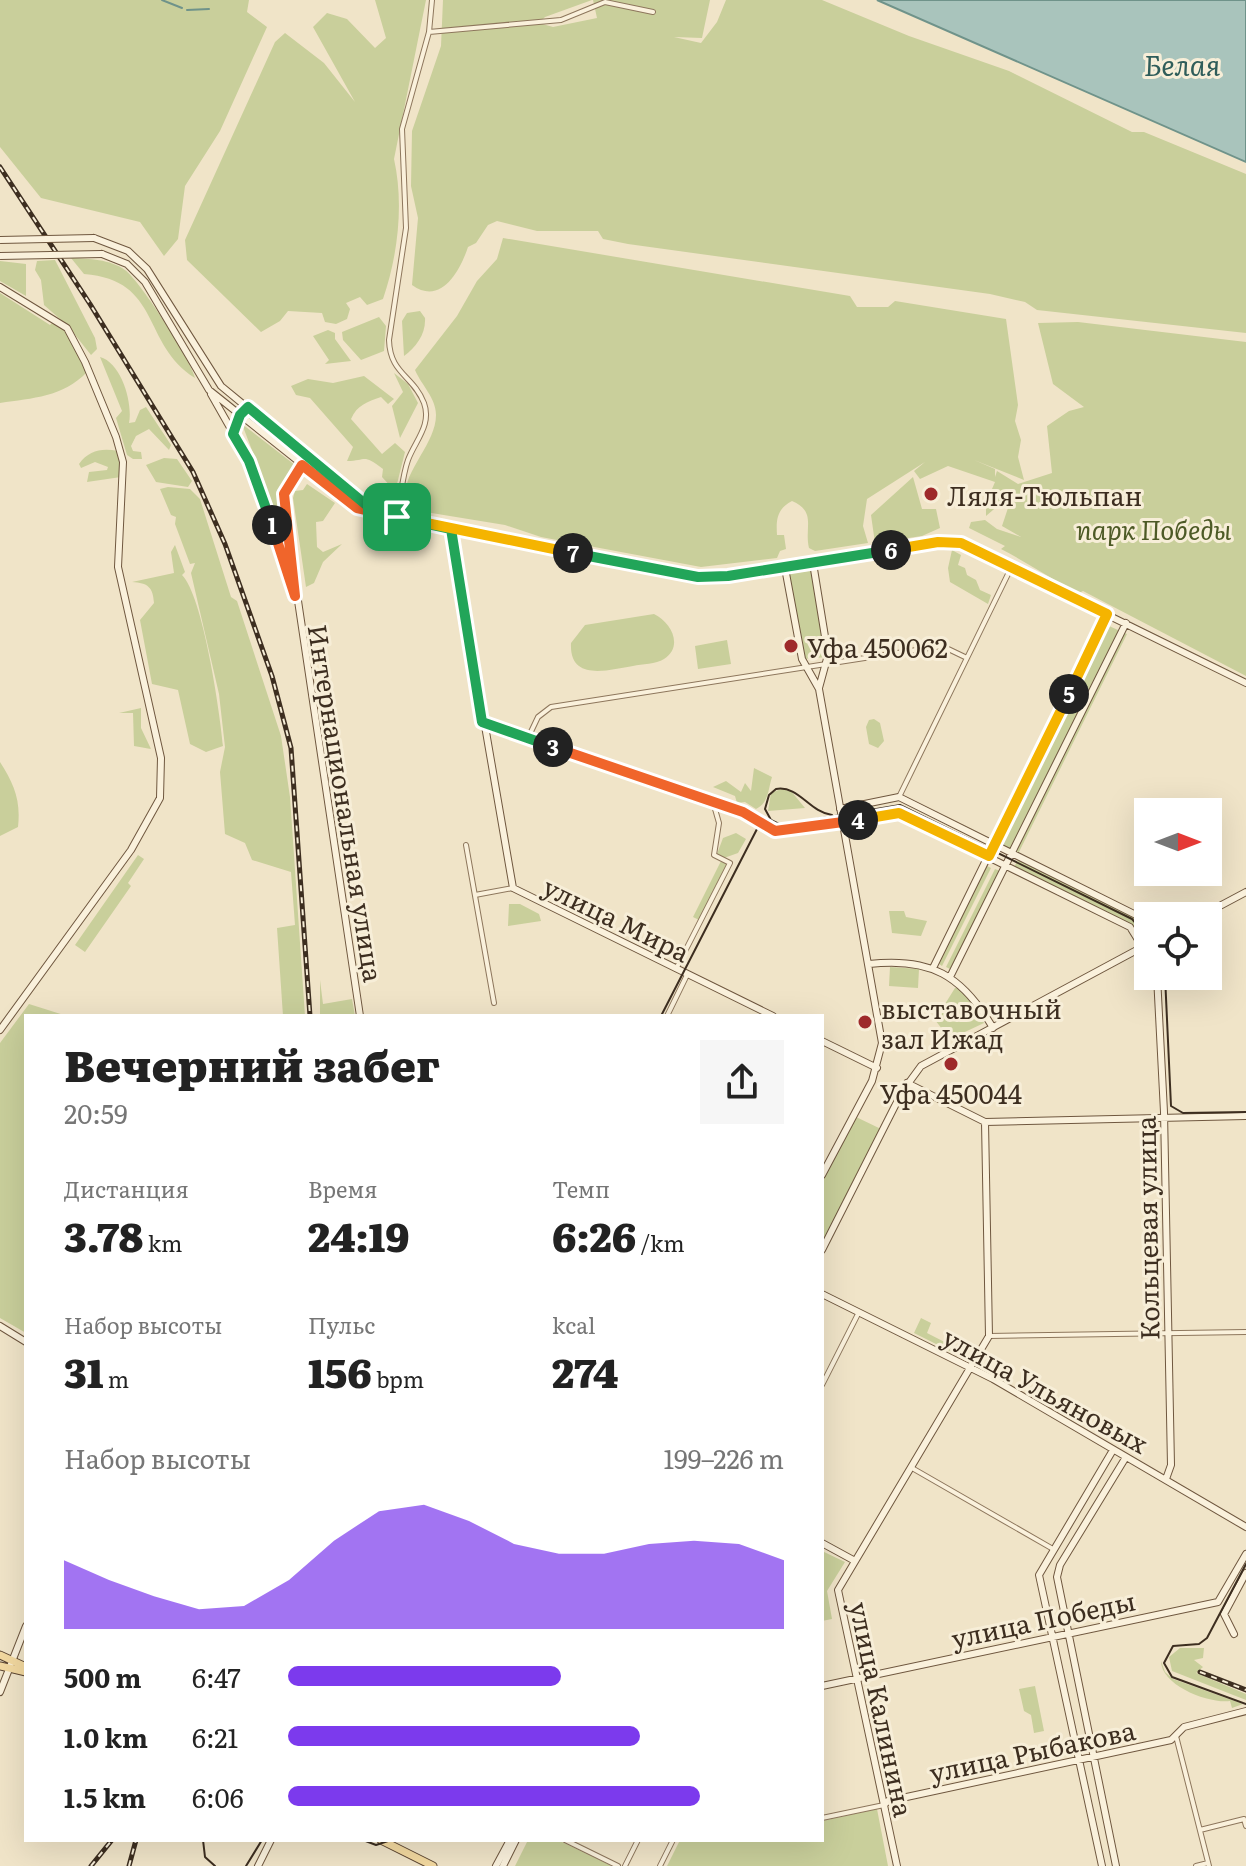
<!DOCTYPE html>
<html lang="ru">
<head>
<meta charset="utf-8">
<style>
  body { margin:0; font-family:Literata,serif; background:#f6f6f6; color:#222; height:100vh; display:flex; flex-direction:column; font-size:30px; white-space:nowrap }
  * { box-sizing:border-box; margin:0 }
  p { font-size:26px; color:#767676 }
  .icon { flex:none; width:44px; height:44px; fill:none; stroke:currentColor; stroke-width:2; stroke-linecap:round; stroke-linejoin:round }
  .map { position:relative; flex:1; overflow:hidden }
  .panel { position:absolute; left:24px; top:1014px; width:800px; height:828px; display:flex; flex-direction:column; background:#fff; border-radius:0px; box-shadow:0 8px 32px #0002 }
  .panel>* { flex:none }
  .needle { width:52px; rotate:90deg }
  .buttons { position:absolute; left:1134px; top:798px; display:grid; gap:16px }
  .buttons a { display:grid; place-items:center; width:88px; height:88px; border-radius:0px; background:#fff; box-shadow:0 8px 32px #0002; font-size:40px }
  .pin { position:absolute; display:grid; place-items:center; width:68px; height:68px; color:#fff; margin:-34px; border-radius:16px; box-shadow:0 4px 12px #0006 }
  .km { position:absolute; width:40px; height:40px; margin:-20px; border-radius:50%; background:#222; color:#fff; font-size:22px; line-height:40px; text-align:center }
  .round { display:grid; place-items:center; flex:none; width:84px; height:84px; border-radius:0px; background:#f6f6f6 }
  .summary { display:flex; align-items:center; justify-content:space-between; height:136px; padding:0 40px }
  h1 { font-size:44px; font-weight:800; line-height:60px }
  .stats { display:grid; grid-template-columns:repeat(3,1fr); gap:12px; height:136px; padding:8px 40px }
  .stats div { display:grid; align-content:center }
  .stats b { font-size:40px; font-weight:800 }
  .stats small { font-size:22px; font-weight:400 }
  .stats p { font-size:22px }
  .chart { height:224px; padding:16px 40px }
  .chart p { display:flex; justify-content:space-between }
  .chart svg { width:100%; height:144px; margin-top:8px; fill:#7c3aed; opacity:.7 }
  ul { padding:0 40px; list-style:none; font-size:26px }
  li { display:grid; grid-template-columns:128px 96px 1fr; align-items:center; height:60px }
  li i { height:20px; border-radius:10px; background:#7c3aed }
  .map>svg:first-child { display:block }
  .green { fill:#c9cf9b }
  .water { fill:#a9c4bc; stroke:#6f938a; stroke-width:2 }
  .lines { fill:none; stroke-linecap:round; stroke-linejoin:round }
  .stream { stroke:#6f938a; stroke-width:2 }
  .street-casing { stroke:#8d765c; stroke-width:6 }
  .secondary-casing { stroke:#6f573f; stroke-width:8 }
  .primary-casing { stroke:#5b4430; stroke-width:9 }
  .street { stroke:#faf1dc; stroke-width:4 }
  .secondary { stroke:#faf1dc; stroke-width:6 }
  .primary { stroke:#f3d9a0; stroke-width:7 }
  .tram { stroke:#3d2e20; stroke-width:2 }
  .rail-casing { stroke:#3d2e20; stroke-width:5 }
  .rail { stroke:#f7eed8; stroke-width:2; stroke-dasharray:6; stroke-linecap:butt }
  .secondary-bridge-casing { stroke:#6f573f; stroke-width:8; stroke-linecap:butt }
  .secondary-bridge { stroke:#faf1dc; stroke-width:6 }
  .split-1-casing { stroke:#fff; stroke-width:16 }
  .split-2-casing { stroke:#fff; stroke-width:16 }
  .split-3-casing { stroke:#fff; stroke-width:16 }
  .split-4-casing { stroke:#fff; stroke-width:16 }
  .split-5-casing { stroke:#fff; stroke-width:16 }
  .split-6-casing { stroke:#fff; stroke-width:16 }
  .split-7-casing { stroke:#fff; stroke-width:16 }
  .split-8-casing { stroke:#fff; stroke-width:16 }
  .split-1 { stroke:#f0652b; stroke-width:10 }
  .split-2 { stroke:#22a559; stroke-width:10 }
  .split-3 { stroke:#22a559; stroke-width:10 }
  .split-4 { stroke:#f0652b; stroke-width:10 }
  .split-5 { stroke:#f5b400; stroke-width:10 }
  .split-6 { stroke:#f5b400; stroke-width:10 }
  .split-7 { stroke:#22a559; stroke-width:10 }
  .split-8 { stroke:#f5b400; stroke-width:10 }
  .poi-dot { fill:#9e2a2b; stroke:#f7eed8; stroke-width:3 }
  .labels { text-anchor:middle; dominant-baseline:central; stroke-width:6; stroke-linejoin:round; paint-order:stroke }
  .poi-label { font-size:26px; fill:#3d2e20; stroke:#f7eed8; text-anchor:start }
  .park-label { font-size:26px; font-style:italic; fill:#4d5a26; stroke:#f7eed8 }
  .street-label { font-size:26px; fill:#3d2e20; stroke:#f7eed8 }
  .water-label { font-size:28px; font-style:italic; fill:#2f5d5a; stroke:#f7eed8 }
</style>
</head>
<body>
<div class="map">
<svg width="1246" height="1866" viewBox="0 0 1246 1866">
  <rect width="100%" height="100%" fill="#f0e4c8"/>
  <path class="green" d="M0 0H249L247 12 267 27 220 131 185 186 178 239 164 256 140 222 41 198 0 147Z
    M375 0H426L394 159C404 204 398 255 383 299L367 305 360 297 346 303 350 309 347 319 336 324 325 322 322 313 288 311 280 321 261 332 187 260 185 240 275 42 285 33 324 63 355 102 313 27 327 13 347 19 375 48 386 38Z
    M443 0H592L545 17 539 23 553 27 597 18 593 0H710L702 38 674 37 701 43 717 22 726 0H822L909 36 1009 71 1132 132H1144L1246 174V333L1037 310 1025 302 990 294 628 244 603 239 598 231H537L497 221 488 225 476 243 468 247C460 271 441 306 412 285L418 218 411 186 412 131 441 46Z
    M503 238 850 296 857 307H888L895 301 1006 319 1018 405 1015 421 1021 440 1018 457 1024 480 974 460 995 469V477L997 471 1018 484 1052 473 1047 426 1069 411 1084 407 1053 384 1038 323 1078 322 1246 342V676L1083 591 1079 593C1051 579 1028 563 1001 549L1005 546 969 528 971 522 985 520 997 529 1021 537 1002 526 1008 508 1000 504 986 516V503L995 482 948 466 920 479 914 471 925 462 867 499 863 526 868 543 815 551 809 548C804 527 817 512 792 501 777 509 776 519 777 535H784L786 549 780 551 777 558 701 567 541 537 505 525 407 509C395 477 436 447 436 415 436 398 422 386 415 370L457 316 477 281 497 259Z
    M71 258C89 259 110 259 125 270 141 282 192 362 195 378 141 344 162 280 84 274Z
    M55 260 95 338 97 349 91 355 68 326 44 305 41 280 35 270 37 261Z
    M0 261 26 264V296L0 281Z
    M0 293 50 325 53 322 65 331 87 372C63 397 33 398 0 403Z
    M420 311 425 318C426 334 416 347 404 356L402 321 407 313Z
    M379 317 386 326 384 351 361 360 343 340 342 332Z
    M328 330 335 333V339L351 361 325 364 329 360 313 336Z
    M100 357C122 363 133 404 129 423L135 422 140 410 146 407 171 445 169 450 149 429 136 436 131 446 133 451 141 452 142 459H133L127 455 116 418 122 411Z
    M394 373 408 384 418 403 400 438 392 406 403 392Z
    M364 376 394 399 388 404 381 397C367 402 357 405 351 419L382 454 395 443 405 452 392 504H387L393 489 382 477 383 469C362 453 367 461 347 461L353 447 310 398 296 395 291 386 308 379 333 383Z
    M242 424 295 465 280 494 285 537Z
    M118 451 121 477 87 482 89 472 107 470 108 467 95 462 81 468 79 464C89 450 102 448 118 451Z
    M164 458 177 459 192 481 188 487 156 482 146 465Z
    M913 477 922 509H936L940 528 922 536 875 543 871 515Z
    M307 484 335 503 323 521 316 522 317 547 323 552 342 544 323 562 314 583 306 587 293 498 295 491 303 490Z
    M168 487 190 489 200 499 231 597 237 601 281 736 290 797 305 1016H283L277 928 295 925 291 872 252 860 245 843 225 834 220 772 225 747 219 694 191 573 195 563 190 564 175 524 176 517 171 515 160 489Z
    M175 545 185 572 182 575C203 596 220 712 223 746L206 752 190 744 178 690 152 684 140 620 154 603C153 587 148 583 132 582L174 573 171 552Z
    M952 550 961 555 958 565 965 568 967 575 976 580 980 590 991 595 988 604 950 582 948 568Z
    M815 570 828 657 802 659 787 574Z
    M654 614C671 622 684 646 664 659 656 664 642 664 633 666 608 670 569 682 571 643L585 625Z
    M1100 622 1127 634 1018 854 990 840Z
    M727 640 731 664 698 669 695 646Z
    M141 708V728L151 749 134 746 133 713H119Z
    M874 719 880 723 884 741 878 748 869 744 866 727 869 720Z
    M0 762C14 784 21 800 18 827L0 836Z
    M754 768 772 777C768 789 769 803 756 809L745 802 737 803 735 796 713 787 726 781 741 792 745 783 751 791Z
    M781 789 791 791 805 808 768 811 771 793Z
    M736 833 746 839 738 853 724 858 717 854 723 838Z
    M138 855 144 859 128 883 131 886 85 952 75 945Z
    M1018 860 1137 918 1148 939 1141 941 1132 926 1014 867Z
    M721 861 727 864 699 920 693 917Z
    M987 866 991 868 942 966 938 963Z
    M995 869 1000 871 950 969 946 967Z
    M509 904H520L539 914 541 921 508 926Z
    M889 911H904L906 917 927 921 921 936 892 933Z
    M890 967 919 969 918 988 889 986Z
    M320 980 323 1004 352 999 355 1016H320Z
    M955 988H958L973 1003 984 1023 950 1039 935 1020Z
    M29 1004 67 1016H26V1333L0 1318V1043Z
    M854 1116 881 1129 822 1245V1183Z
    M921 1318 931 1323 927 1333 968 1354 966 1359 914 1333Z
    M822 1551 845 1562 827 1591 832 1619 822 1621Z
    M1180 1648H1204L1203 1658 1194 1660 1203 1667 1196 1673 1246 1694V1700L1172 1671 1169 1657Z
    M1161 1661 1165 1672 1173 1679 1243 1704 1232 1708 1230 1701C1210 1704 1161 1686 1161 1661Z
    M1035 1686 1044 1731 1034 1733 1031 1715 1024 1711 1019 1689Z
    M877 1809 888 1866H667L680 1840H822V1821Z
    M528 1840H558L612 1866H515Z"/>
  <path class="water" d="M877 0H1246V162Z"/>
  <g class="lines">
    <path class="stream" d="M162 0 182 8
      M187 10 209 9"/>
    <defs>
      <path id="street" d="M429 32 561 20 605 2 653 12
        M397 515C401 497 402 477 408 460 415 441 432 425 424 403 413 375 390 374 389 340L406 228 402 129 429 32 432 0
        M485 723 743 812 775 831 843 822
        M528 738 538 717 551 707 942 646 967 658
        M899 797 1011 568
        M466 845 494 1003
        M475 895 513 888
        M676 969 730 863 714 855 719 823 713 802
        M667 1016 687 975
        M989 1336 1246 1332
        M822 1385 859 1312
        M912 1468 1053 1549
        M1176 1736 1209 1866
        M822 1818 884 1805
        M1200 1830 1244 1819 1246 1826
        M565 1840 618 1866
        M625 1866 638 1840
        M660 1866 673 1840
        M1196 1866 1208 1863"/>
      <path id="secondary" d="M94 238 128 251 147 269 221 386 373 511
        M102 254 127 264 145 282 209 390 357 508 698 577 728 576 938 542 961 543 1246 683
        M0 287 67 328 85 362 116 437 123 462 118 567 161 758 160 798 131 850 0 1030
        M211 394 249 461 291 586
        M307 457 284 494V507L360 1016
        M451 529 513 888 773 1016
        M813 563 828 655 819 688
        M785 568 802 659 819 689 882 1043 872 1081 822 1175
        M840 809 899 797 1136 915 1148 931
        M843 822 899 813 1130 927 1148 956
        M1201 916 1246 892
        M869 964C930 957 962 975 993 1028
        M933 968 1107 614
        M1157 976 1164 1112 1171 1465 1166 1479
        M950 977 1126 623
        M822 1041 877 1068
        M907 1083 985 1122 1246 1116
        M822 1250 902 1092 921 1066 1148 944
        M822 1294 993 1379 1246 1527
        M0 1326 26 1342
        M822 1543 855 1561
        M1234 1634 1224 1614 1246 1573
        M822 1686 1218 1602 1246 1554
        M0 1692 26 1626
        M884 1805 888 1801 1171 1740 1184 1727 1246 1711
        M258 1866 271 1840
        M496 1866 510 1840
        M503 1866 516 1840
        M897 1866 838 1590 989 1336 985 1122
        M1102 1866 1039 1575 1113 1450
        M1116 1866 1057 1577 1060 1565 1126 1457"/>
      <path id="primary" d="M0 1655 26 1667
        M0 1666 26 1672
        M381 1840 433 1866"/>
    </defs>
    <use href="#street" class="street-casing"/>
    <use href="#secondary" class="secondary-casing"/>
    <use href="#primary" class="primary-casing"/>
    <use href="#street" class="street"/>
    <use href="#secondary" class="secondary"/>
    <use href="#primary" class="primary"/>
    <path class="tram" d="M783 826 771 820 765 809 769 795 776 789C799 785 809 812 832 815
      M1165 976 1171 1106 1183 1113 1246 1112
      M661 1016 757 829 900 805 1132 919 1148 937
      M1246 1564 1207 1638 1199 1644 1173 1646 1164 1663 1172 1677 1246 1704
      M203 1840 205 1857 215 1866
      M363 1840 376 1845 391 1840
      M246 1866 262 1840"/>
    <defs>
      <path id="rail" d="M0 167 90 304 193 472 225 544 272 676 291 748 310 1016
        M1200 1672 1246 1690
        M91 1866 112 1840
        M129 1866 136 1840"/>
    </defs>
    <use href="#rail" class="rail-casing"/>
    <use href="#rail" class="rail"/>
    <defs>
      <path id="secondary-bridge" d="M0 240 94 238
        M0 256 102 254"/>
    </defs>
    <use href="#secondary-bridge" class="secondary-bridge-casing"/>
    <use href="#secondary-bridge" class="secondary-bridge"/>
  </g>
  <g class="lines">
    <defs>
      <path id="split-1" d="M272 525 295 596 284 494 302 465 357 508 397 517"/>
      <path id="split-2" d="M272 525 249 461 233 434 240 415 248 407 376 513 401 518"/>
      <path id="split-3" d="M401 518 451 529 482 722 553 747"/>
      <path id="split-4" d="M553 747 743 812 775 831 858 820"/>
      <path id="split-5" d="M858 820 899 813 989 856 1069 694"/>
      <path id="split-6" d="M891 550 938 542 961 543 1107 614 1069 694"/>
      <path id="split-7" d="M573 553 698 577 728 576 891 550"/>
      <path id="split-8" d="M397 517 573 553"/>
    </defs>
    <use href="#split-1" class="split-1-casing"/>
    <use href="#split-2" class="split-2-casing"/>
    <use href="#split-3" class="split-3-casing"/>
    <use href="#split-4" class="split-4-casing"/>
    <use href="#split-5" class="split-5-casing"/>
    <use href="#split-6" class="split-6-casing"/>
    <use href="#split-7" class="split-7-casing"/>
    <use href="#split-8" class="split-8-casing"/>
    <use href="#split-1" class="split-1"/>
    <use href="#split-2" class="split-2"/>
    <use href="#split-3" class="split-3"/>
    <use href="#split-4" class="split-4"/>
    <use href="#split-5" class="split-5"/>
    <use href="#split-6" class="split-6"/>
    <use href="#split-7" class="split-7"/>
    <use href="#split-8" class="split-8"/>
  </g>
  <g class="poi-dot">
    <circle cx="931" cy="494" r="8"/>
    <circle cx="791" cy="646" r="8"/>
    <circle cx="865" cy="1022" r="8"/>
    <circle cx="951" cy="1064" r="8"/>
  </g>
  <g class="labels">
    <g class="poi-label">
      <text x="947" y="494">Ляля-Тюльпан</text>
      <text x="807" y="646">Уфа 450062</text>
      <text x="881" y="1007">выставочный<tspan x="881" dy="30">зал Ижад</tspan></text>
      <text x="951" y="1092" text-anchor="middle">Уфа 450044</text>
    </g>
    <g class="park-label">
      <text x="1154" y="528">парк Победы</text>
    </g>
    <g class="street-label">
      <text transform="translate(347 803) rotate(81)">Интернациональная улица</text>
      <text transform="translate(617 918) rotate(26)">улица Мира</text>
      <text transform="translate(1146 1228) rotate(-91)">Кольцевая улица</text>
      <text transform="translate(1046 1389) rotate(29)">улица Ульяновых</text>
      <text transform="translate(1043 1618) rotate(-12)">улица Победы</text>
      <text transform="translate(883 1709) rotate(78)">улица Калинина</text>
      <text transform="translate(1032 1750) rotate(-12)">улица Рыбакова</text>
    </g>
    <g class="water-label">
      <text x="1182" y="64">Белая</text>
    </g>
  </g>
</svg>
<div class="buttons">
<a><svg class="needle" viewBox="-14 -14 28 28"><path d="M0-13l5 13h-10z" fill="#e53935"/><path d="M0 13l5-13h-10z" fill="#767676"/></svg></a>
<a><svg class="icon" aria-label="locate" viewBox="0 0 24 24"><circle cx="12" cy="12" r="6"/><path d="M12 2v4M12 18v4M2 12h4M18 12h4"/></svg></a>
</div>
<div class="pin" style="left:397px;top:517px;background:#1e9e55"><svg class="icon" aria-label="arrive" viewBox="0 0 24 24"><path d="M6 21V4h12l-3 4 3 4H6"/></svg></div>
<b class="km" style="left:272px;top:525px">1</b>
<b class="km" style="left:553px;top:747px">3</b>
<b class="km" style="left:858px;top:820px">4</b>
<b class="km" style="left:1069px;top:694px">5</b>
<b class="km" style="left:891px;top:550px">6</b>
<b class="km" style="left:573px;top:553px">7</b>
<section class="panel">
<div class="summary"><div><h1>Вечерний забег</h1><p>20:59</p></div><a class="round"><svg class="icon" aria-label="share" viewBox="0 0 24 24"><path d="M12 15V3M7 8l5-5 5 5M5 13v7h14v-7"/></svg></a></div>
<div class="stats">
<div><p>Дистанция</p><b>3.78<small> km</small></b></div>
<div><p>Время</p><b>24:19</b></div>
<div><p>Темп</p><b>6:26<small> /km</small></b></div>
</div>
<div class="stats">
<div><p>Набор высоты</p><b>31<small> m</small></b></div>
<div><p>Пульс</p><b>156<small> bpm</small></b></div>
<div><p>kcal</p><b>274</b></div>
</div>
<div class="chart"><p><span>Набор высоты</span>199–226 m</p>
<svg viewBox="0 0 160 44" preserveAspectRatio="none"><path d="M0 44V23L10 29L20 34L30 38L40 37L50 29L60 17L70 8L80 6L90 11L100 18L110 21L120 21L130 18L140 17L150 18L160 23V44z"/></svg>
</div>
<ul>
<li><b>500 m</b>6:47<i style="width:55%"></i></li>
<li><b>1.0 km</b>6:21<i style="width:71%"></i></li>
<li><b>1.5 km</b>6:06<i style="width:83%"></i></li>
</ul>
</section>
</div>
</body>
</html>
